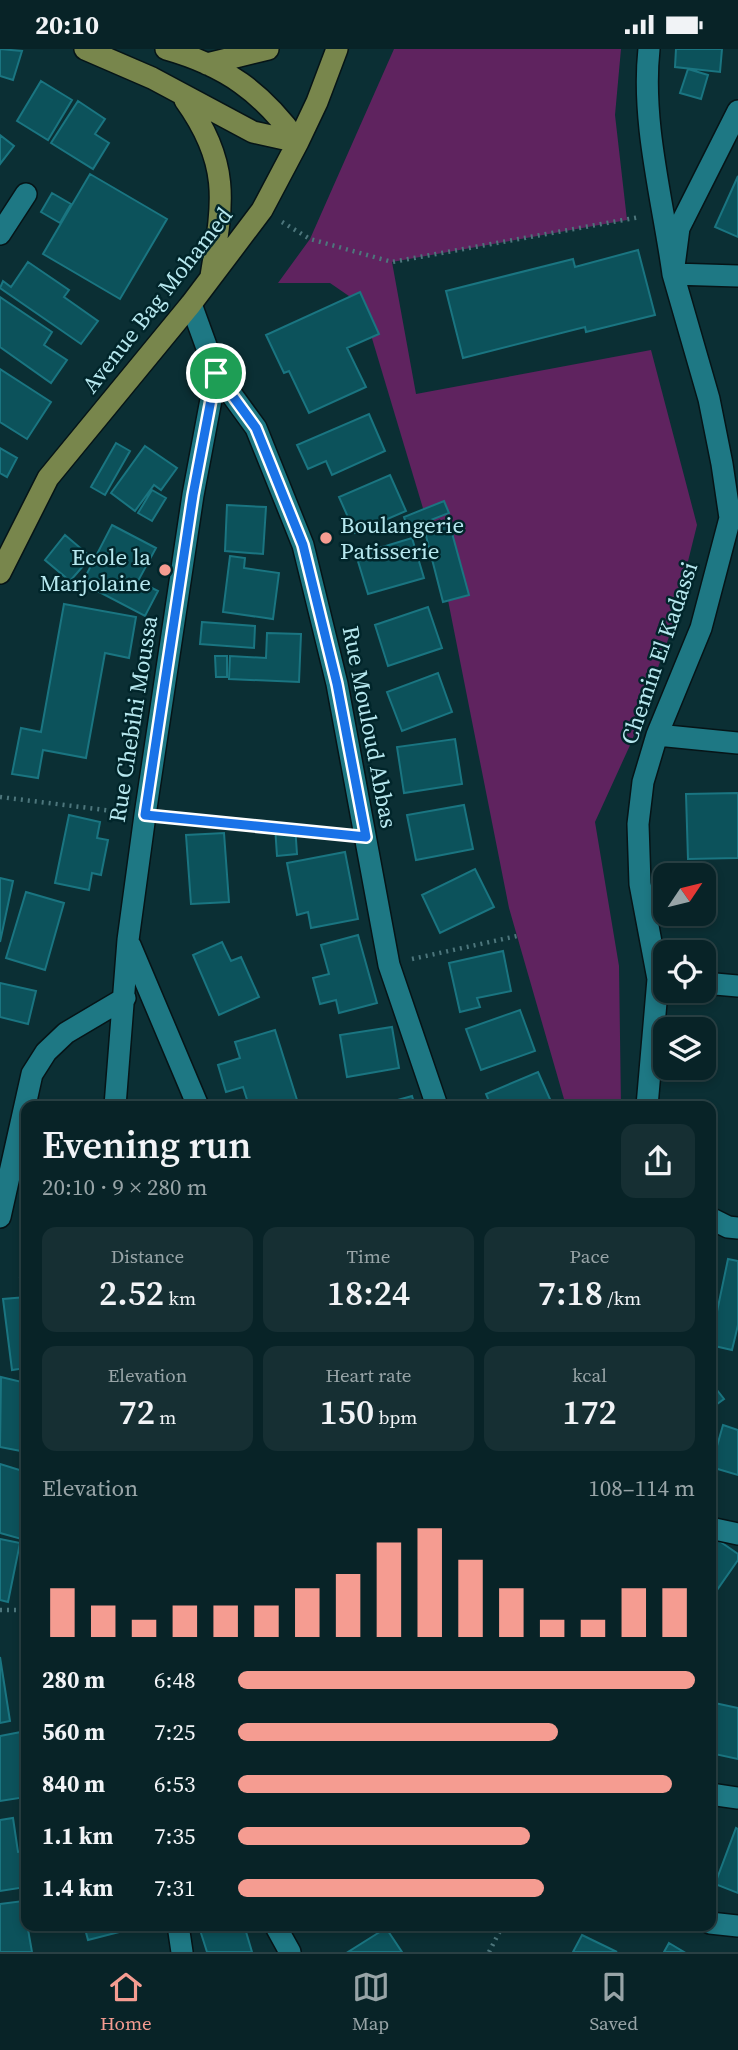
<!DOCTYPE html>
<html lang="en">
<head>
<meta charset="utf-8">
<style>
  body { margin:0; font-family:"Source Serif 4",serif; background:#162f33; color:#f1f3f6; height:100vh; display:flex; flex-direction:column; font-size:26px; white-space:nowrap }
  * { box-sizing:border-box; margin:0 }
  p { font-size:23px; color:#98a4a7 }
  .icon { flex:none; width:38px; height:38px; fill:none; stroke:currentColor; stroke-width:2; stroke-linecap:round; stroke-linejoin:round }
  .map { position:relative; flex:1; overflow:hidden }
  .side { position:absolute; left:21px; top:1052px; width:695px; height:830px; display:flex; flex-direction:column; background:#082327; border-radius:14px; box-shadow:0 4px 10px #0003,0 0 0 2px #294044 }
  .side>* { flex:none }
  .needle { width:46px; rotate:55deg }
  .tools { position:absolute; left:653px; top:814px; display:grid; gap:14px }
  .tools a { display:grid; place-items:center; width:63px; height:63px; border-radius:14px; background:#082327; box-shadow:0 4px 10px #0003,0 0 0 2px #294044; font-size:35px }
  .pin { position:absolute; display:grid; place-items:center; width:60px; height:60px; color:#fff; margin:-30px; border:4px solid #fff; border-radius:50%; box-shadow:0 2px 7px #0007 }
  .round { display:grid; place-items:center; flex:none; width:74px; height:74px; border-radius:14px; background:#162f33 }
  .head { display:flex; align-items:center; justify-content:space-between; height:119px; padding:0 21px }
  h1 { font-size:38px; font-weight:600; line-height:52px }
  .figures { display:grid; grid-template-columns:repeat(3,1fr); gap:10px; height:119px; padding:7px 21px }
  .figures div { display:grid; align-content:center; border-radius:14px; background:#162f33; text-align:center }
  .figures b { font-size:35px; font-weight:600 }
  .figures small { font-size:19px; font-weight:400 }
  .figures p { font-size:19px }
  .chart { height:196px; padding:14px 21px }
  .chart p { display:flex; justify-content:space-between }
  .chart svg { width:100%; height:126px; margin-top:7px; stroke:#f59c91; stroke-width:6 }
  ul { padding:0 21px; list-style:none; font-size:23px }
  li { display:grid; grid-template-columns:112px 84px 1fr; align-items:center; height:52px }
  li i { height:18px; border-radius:9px; background:#f59c91 }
  .status { display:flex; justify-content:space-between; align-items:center; height:49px; padding:0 35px; background:#082327; direction:ltr }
  .status svg { height:19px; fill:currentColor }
  .dock { display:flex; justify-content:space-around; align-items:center; height:98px; border-top:2px solid #294044; background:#082327; font-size:19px; color:#98a4a7 }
  .dock a { display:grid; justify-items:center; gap:4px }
  .dock .on { color:#f59c91 }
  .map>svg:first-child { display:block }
  .green { fill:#5f235f }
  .building { fill:#0c525b; stroke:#1a7581; stroke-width:2 }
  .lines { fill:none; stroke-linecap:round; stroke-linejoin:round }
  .street-casing { stroke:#061417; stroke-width:24 }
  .primary-casing { stroke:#061417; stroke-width:24 }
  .path { stroke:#4d767c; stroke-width:4.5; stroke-dasharray:2 5; stroke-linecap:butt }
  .street { stroke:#1e7884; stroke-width:21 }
  .primary { stroke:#78864c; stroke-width:21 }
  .route-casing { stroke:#fff; stroke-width:14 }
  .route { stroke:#1a73e8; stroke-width:9 }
  .poi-dot { fill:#f59c91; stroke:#01252a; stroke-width:2.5 }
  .labels { text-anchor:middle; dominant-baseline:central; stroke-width:5; stroke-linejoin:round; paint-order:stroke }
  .street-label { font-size:23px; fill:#b7e8ef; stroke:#01252a }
  .poi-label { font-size:23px; fill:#b7e8ef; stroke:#01252a; text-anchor:start }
</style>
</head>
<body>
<div class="status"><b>20:10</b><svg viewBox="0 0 49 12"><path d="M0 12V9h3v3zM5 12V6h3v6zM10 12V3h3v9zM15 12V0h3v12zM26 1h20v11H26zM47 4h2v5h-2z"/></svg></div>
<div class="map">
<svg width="738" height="1903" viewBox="0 0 738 1903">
  <rect width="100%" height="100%" fill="#0b2f34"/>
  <path class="green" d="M394 0H621L615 66 627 171 392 213 416 345 651 301 697 476 670 585 631 694 595 773 619 917 621 1057H566L509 859 443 526 362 256 330 234H278L310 190Z"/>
  <path class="building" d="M0 0 22 2 13 31 0 27Z
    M676 0H722L720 23 675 18Z
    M688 20 708 26 701 50 680 44Z
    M41 32 72 51 48 91 17 72Z
    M78 52 105 70 95 85 109 94 93 120 51 94Z
    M0 86 14 97 0 115Z
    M90 125 167 170 120 250 43 205Z
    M738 127V188L715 178Z
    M52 144 71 155 60 174 41 163Z
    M638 201 655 266 586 283 585 278 463 309 446 242 573 210 575 218Z
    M28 213 69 241 64 248 98 272 81 295 0 239 3 232 11 238Z
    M360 243 379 285 347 299 366 338 309 364 289 322 284 324 266 286Z
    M0 248 52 283 44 296 67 311 51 334 0 298Z
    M0 320 51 353 27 390 0 373Z
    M369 365 385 402 332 426 326 412 308 420 297 396Z
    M116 394 130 402 105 446 91 438Z
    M145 397 177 419 161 441 154 436 135 462 111 444Z
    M0 399 17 409 7 428 0 424Z
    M390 426 406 462 355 484 339 448Z
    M152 441 166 449 152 472 138 464Z
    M444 452 449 464 408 480 404 468Z
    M227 456 266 458 263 505 225 502Z
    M449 473 469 546 443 553 424 479Z
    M112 476 156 499 138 532 158 542 145 567 82 534Z
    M65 486 91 508 70 532 45 511Z
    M412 489 424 529 368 545 356 506Z
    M230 507 245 509 244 519 279 524 273 570 223 563Z
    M64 555 136 568 129 609 105 604 86 709 43 701 38 729 12 725 21 679 41 683Z
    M428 558 442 599 388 617 375 576Z
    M202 573 255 577 254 599 200 595Z
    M267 584 301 585 299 633 229 630 230 607 266 609Z
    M215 607H227V628H216Z
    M438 624 452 663 402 682 387 643Z
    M455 690 462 735 404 744 397 698Z
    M738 744V809L688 810 686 745Z
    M464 756 473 800 416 811 407 766Z
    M69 766 100 773 97 789 108 791 101 826 92 824 89 841 55 834Z
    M295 776 297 805 277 807 275 777Z
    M224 784 229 853 191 855 186 786Z
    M345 803 358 870 311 879 308 863 297 866 287 814Z
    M475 820 494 858 440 884 422 846Z
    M0 829 13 832 0 893Z
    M26 843 64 854 45 921 6 909Z
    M358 886 377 954 339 964 336 951 320 955 313 929 329 925 321 896Z
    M222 893 231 912 241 908 259 948 219 966 193 906Z
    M503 902 511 942 477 949 480 958 460 963 449 914Z
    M0 934 36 942 28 975 0 968Z
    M520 961 535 1002 481 1021 466 980Z
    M392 978 399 1019 347 1028 340 986Z
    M275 981 298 1054 289 1057H249L243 1038 226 1043 218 1016 240 1009 235 993Z
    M538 1023 553 1057H491L486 1045Z
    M412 1047 415 1057H376Z
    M26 1201V1229L20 1228Z
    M728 1210 738 1212V1276L732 1301 710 1296Z
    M26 1248V1319L12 1321 3 1250Z
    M1 1328 26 1334V1403L0 1398Z
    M710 1332 724 1350 710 1360Z
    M723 1376 738 1381V1426L711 1418Z
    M0 1415 26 1423 25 1491 0 1484Z
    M715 1489 738 1505V1511L710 1551V1495Z
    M0 1490 20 1494 8 1553 0 1551Z
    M0 1608 10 1672 0 1674Z
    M710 1653 738 1659V1710L710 1704Z
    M26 1682V1748L0 1752V1687Z
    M13 1769 18 1803 26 1802V1838L0 1842V1771Z
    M736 1779 738 1780V1844L715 1835Z
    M23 1852 32 1903H0V1855Z
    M84 1876H135V1879L88 1891Z
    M215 1876H244L252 1903H207L200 1881Z
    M386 1879 402 1903H348Z
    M582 1886 617 1903H573Z
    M669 1894 684 1903H664Z"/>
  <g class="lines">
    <defs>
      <path id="street" d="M649 0C641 73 663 152 673 225L738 227
        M0 185 26 145
        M216 324 256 379 303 496 337 635 389 916 437 1057
        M657 686 738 694
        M130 896 198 1057
        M704 934 738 937
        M115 1057 128 891 145 766 193 446 216 324 191 255
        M647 1057 658 930 640 835 638 775 643 733 657 686 701 579 730 469 722 415 709 350 673 225 679 179 738 62
        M0 1168 32 1025 46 1003 66 984 125 949
        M710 1169 728 1178 738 1179
        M710 1479 738 1485
        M710 1745 738 1749
        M710 1874 738 1877
        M178 1876 182 1903
        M275 1876 290 1903"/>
      <path id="primary" d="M85 0 152 29 253 83 298 93
        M166 0C226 17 262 43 298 93
        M207 15 268 0
        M185 51C231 115 223 154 211 227
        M0 524 48 429 191 255 262 161 298 93 317 53 337 0"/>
    </defs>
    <use href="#street" class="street-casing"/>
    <use href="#primary" class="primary-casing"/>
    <path class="path" d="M282 173 310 190 392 213 640 168
      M0 748 121 763
      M168 768 340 785
      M412 910 517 887
      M0 1561H26
      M489 1903 503 1876"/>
    <use href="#street" class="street"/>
    <use href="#primary" class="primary"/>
  </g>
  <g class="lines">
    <defs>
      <path id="route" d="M216 324 256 379 303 496 337 635 366 788 145 766 193 446Z"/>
    </defs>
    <use href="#route" class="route-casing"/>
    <use href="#route" class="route"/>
  </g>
  <g class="poi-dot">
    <circle cx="326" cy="489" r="7"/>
    <circle cx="165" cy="521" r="7"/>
  </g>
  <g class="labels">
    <g class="street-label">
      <text transform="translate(157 251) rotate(-52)">Avenue Bag Mohamed</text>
      <text transform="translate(659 604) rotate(-71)">Chemin El Kadassi</text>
      <text transform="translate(133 670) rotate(-81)">Rue Chebihi Moussa</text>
      <text transform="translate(370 678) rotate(79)">Rue Mouloud Abbas</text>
    </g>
    <g class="poi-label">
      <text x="340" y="476">Boulangerie<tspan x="340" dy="26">Patisserie</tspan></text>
      <text x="151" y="508" text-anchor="end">Ecole la<tspan x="151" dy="26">Marjolaine</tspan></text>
    </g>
  </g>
</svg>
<div class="tools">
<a><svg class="needle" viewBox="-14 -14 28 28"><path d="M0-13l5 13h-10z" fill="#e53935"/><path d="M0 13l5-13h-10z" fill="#98a4a7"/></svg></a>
<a><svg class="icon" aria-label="locate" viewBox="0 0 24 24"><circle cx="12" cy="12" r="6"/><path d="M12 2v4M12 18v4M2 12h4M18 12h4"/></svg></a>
<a><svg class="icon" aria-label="layers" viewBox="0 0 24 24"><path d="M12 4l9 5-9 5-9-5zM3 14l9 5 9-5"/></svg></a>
</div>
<div class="pin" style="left:216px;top:324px;background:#1e9e55"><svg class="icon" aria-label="arrive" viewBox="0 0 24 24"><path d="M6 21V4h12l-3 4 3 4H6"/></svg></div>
<section class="side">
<div class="head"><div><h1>Evening run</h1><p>20:10 · 9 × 280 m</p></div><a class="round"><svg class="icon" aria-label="share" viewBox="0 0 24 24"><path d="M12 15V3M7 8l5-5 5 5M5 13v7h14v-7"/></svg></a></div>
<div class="figures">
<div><p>Distance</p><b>2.52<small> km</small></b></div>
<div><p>Time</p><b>18:24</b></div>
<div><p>Pace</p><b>7:18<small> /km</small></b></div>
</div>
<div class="figures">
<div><p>Elevation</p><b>72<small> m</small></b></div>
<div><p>Heart rate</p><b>150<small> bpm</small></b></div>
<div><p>kcal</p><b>172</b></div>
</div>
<div class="chart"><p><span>Elevation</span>108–114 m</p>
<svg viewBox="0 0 160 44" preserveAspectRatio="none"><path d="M5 44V27M15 44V33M25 44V38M35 44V33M45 44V33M55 44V33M65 44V27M75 44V22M85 44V11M95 44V6M105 44V17M115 44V27M125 44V38M135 44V38M145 44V27M155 44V27"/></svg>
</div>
<ul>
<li><b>280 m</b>6:48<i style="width:100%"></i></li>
<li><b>560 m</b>7:25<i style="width:70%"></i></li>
<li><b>840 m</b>6:53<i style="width:95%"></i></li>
<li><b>1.1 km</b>7:35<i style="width:64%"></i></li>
<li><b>1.4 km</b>7:31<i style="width:67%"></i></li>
</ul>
</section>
</div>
<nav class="dock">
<a class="on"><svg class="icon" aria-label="home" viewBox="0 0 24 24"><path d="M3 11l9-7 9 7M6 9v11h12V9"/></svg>Home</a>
<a><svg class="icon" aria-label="map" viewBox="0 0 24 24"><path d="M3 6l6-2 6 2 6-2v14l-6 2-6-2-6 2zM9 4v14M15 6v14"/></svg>Map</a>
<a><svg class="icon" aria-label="saved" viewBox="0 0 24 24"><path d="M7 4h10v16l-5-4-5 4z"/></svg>Saved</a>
</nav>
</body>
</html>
